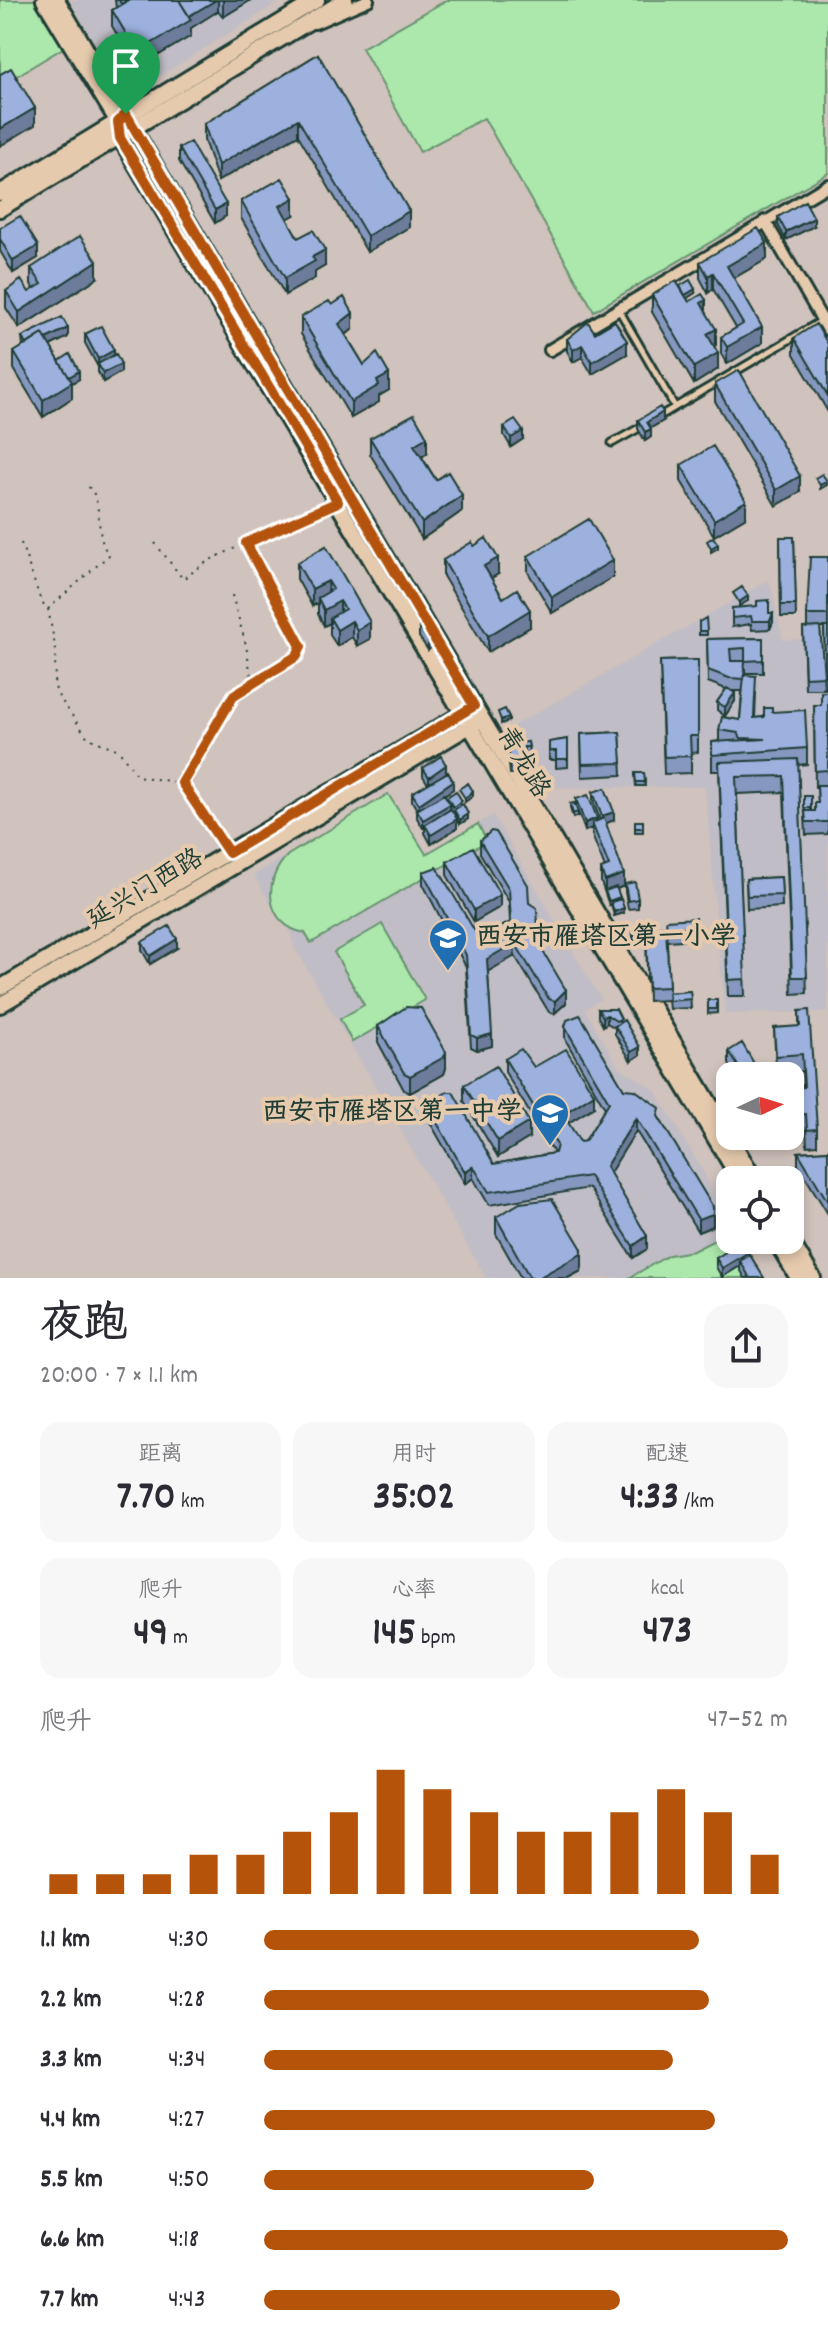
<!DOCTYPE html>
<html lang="zh">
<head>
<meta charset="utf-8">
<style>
  body { margin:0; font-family:Dekko,"LXGW WenKai TC",sans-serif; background:#f7f7f7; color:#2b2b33; height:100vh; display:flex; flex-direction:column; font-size:30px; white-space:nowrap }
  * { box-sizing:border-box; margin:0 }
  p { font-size:26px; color:#7c7c81 }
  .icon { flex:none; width:44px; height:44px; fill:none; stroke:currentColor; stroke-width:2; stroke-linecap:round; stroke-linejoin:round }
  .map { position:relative; height:1278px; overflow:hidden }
  .sheet { display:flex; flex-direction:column; background:#fff; flex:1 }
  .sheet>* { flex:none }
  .needle { width:52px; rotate:86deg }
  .tools { position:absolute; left:716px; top:1062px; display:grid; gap:16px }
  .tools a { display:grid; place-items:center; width:88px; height:88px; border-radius:16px; background:#fff; box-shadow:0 4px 12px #0003; font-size:40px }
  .pin { position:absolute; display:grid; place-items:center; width:68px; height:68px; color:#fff; margin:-82px -34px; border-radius:50% 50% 50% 0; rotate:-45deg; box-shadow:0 0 8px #0007 }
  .pin .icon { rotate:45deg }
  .round { display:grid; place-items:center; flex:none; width:84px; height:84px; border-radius:24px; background:#f7f7f7 }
  .head { display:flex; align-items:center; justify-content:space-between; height:136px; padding:0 40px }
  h1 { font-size:44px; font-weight:700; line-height:60px }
  .figures { display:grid; grid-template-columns:repeat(3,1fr); gap:12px; height:136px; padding:8px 40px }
  .figures div { display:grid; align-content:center; border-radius:20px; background:#f7f7f7; text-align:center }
  .figures b { font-size:40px; font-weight:700 }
  .figures small { font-size:22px; font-weight:400 }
  .figures p { font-size:22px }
  .chart { height:224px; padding:16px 40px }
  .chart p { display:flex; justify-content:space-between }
  .chart svg { width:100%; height:144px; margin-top:8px; stroke:#b45309; stroke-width:6 }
  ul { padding:0 40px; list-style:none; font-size:26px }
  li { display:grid; grid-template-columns:128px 96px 1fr; align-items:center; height:60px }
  li i { height:20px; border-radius:10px; background:#b45309 }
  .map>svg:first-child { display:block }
  .built { fill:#c1bdc6 }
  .green { fill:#ace7ac; stroke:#669270; stroke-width:2 }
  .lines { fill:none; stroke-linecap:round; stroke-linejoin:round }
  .lane-casing { stroke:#1f3d34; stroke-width:11 }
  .street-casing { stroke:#1f3d34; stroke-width:16 }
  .secondary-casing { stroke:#1f3d34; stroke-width:20 }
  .path { stroke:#1f3d34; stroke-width:2; stroke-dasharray:2 6; stroke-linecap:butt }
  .lane { stroke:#e6caad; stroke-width:5 }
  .street { stroke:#e6caad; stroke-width:10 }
  .secondary { stroke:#e6caad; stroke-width:14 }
  .wall { fill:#8798c0; stroke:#1f3d34; stroke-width:2 }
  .shaded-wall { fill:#6e7c9c; stroke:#1f3d34; stroke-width:2 }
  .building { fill:#9db1df; stroke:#1f3d34; stroke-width:2; fill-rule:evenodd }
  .route-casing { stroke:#fff; stroke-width:16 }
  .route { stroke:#b45309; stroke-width:10 }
  .labels { text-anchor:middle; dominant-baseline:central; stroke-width:8; stroke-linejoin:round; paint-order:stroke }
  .street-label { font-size:26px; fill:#1f3d34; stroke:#e6caad }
  .poi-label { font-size:26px; font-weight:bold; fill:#1f3d34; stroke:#e6caad; text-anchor:start }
</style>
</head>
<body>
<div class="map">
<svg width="828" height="1278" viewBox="0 0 828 1278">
  <rect width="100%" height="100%" fill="#d0c2bc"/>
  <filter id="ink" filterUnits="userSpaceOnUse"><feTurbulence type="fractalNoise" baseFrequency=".0125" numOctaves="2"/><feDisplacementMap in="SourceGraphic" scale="16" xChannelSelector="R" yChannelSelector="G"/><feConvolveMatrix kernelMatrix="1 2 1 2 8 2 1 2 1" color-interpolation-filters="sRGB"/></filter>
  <g filter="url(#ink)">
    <path class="built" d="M70 0H280V1L125 98Z
      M769 580 783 640 828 637V1012L725 1014 705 787 542 788 508 729Z
      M368 810 406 822 426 854 493 815 601 999 585 1009 618 1066 655 1090 704 1173 730 1231V1240H735L758 1278H486L294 946 290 930 279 919 254 875 356 814Z"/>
    <path class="green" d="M0 0H35L63 48 0 86Z
      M447 0H828V173L594 311 484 118 420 152 362 48Z
      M388 794 426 854 478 824 487 841 311 943 305 933C266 926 261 881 288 855Z
      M382 924 425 1000 352 1042 340 1019 364 1005 334 952Z
      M726 1234 730 1242 735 1240 758 1278H629L669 1255 693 1251Z"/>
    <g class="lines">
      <defs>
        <path id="lane" d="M619 310 675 407
          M660 416 828 317
          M612 443 641 427"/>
        <path id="street" d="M315 23 368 0
          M765 221 828 330
          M550 350 828 185"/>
        <path id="secondary" d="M44 0 118 122 120 138 740 1180
          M57 0 755 1180
          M0 193 317 0
          M0 209 345 0
          M0 988 470 709
          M0 1005 478 721
          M790 1239 813 1278
          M775 1240 798 1278"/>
      </defs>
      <use href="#lane" class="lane-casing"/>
      <use href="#street" class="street-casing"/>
      <use href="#secondary" class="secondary-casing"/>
      <path class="path" d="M21 543 41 601 48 609 56 651 54 685 59 697 88 738 119 750 137 776 181 783
        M155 543 183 579 208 561 246 543
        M232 595 246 645 252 682
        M48 609 109 555C92 533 106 498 86 485
        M221 842 182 783 234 695 297 656 301 646 246 543 325 508"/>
      <use href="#lane" class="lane"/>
      <use href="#street" class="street"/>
      <use href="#secondary" class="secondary"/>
    </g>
    <path class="wall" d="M115 0H251L223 17 218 10 191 28V36L137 68 112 26V10L116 8Z
      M318 54 409 227 367 252 298 135 218 181 204 140V124Z
      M179 148 226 216 215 223 179 161Z
      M241 201 294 215 287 219 298 238 325 266 315 272V278L285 295 241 218Z
      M778 217 814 226 786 240 778 225Z
      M0 228 38 258 13 273 0 251Z
      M767 259 734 278 762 343 727 364 721 354V337L736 328 713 289 708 293 700 278V262Z
      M31 268 97 278 19 328 6 308V291L29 292 34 289 31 284Z
      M680 286 695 293 687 298 689 302 706 312 716 345 714 346 718 369 694 384 652 312V295Z
      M332 305 353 329 346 335 364 365 389 390 379 396V402L351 418 301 334V317Z
      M595 333 627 354 592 374 582 357 573 362 567 351V339Z
      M85 334 114 355 121 372 103 382 98 372V367L85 343Z
      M22 337H68L50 346 59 361 79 379 72 383V398L43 417 14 369V352L23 347Z
      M794 338 828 344V412L794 354Z
      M715 384 800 492 776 506 715 401Z
      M638 420 663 421 651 428V437L645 441 638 429Z
      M504 427 523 439 511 447 504 435Z
      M370 438 427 453 422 457 436 480 462 511 422 539 370 454Z
      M681 465 746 517 714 536 681 481Z
      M780 537H794L796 617H781Z
      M326 546 370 639 357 646 352 637 337 646 330 635V623L324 626 318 614V603L312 606 297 579V563Z
      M528 556 613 577 552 613 528 572Z
      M828 557V689H826L824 628H820L824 689H805L803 628H807V615Z
      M443 560 498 574 491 578 503 598 530 627 488 652 443 576Z
      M732 608 769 613 773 622 770 629 752 630 751 624 732 627Z
      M699 622 707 631V635H699Z
      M419 628 438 643 428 650 419 637Z
      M763 638V673H745V667V675L756 693 755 718 764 717 772 712 807 748V764L798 765 807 993 792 994 784 792 737 794 745 996H728L719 771H712V742L719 741V730L740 720 742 691H732L735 701 725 716 717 710V702L726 689 708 682 707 639Z
      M698 660V752L691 753V773L664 774 660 661Z
      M828 692V834L806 835 804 796H811V811H815L818 803 817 787H815L814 705H821Z
      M620 732 622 775 582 777 581 734Z
      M568 739V767L556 768V760H549V742Z
      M528 742 529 755 524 756 522 773 510 774 508 751Z
      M423 768 446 773 453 789 444 795 447 800V797L462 805 468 819 460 824 457 820V828L431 844 425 833V828H423L417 818V810L412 801V793L428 784 423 776Z
      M635 773H644L645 786H636Z
      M593 792 614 820 606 823 624 886 617 889 624 913 614 916 611 904 609 905 601 882V869L605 868 592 835V828L585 831 578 812V816L573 818 570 808V804L576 808V799L597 821 600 820 593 801Z
      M635 821H643V832H635Z
      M480 841 529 903 537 908 538 943 566 1003 555 1013 549 1012 515 956 488 971 492 1046 477 1050 471 1047 466 967 423 884V872L477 935 483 937 510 922 509 902 480 853Z
      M447 862 500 907 474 922 447 875Z
      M781 877 782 907 747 909 746 879Z
      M625 884 638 899V908L628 909 625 892Z
      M696 918 697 939 667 941 669 993 690 991 691 1008 669 1009 668 1000 648 1001 646 939 666 926Z
      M633 928H640V941L633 940Z
      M142 942 177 948 150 964 142 950Z
      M708 1000H717V1013L708 1014Z
      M598 1009 621 1022 640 1055 631 1061 615 1034V1028L607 1023 603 1026 598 1017Z
      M799 1011 817 1129V1145L807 1146 806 1130 790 1131V1088L803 1087 802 1071 776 1072 774 1028 799 1027Z
      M378 1026 446 1068 444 1074 410 1093 404 1090 378 1042Z
      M565 1027 624 1089 660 1119 713 1220V1226L698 1232 636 1131 609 1173 647 1249 633 1258 589 1188 489 1205 473 1178 465 1184 427 1117V1105L494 1164 554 1153 505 1072V1059L534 1067 594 1107 568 1123 580 1142 585 1141 605 1108 565 1039Z
      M729 1051 759 1076H737L729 1064Z
      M464 1085 529 1138 498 1157 464 1101Z
      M828 1150V1214L798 1165V1152Z
      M496 1217 582 1266 581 1271 568 1278H521L496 1234Z
      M749 1256 764 1278H745L740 1269V1266L722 1277 716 1267V1258Z"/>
    <path class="shaded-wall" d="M216 0H218V11L191 28V36L137 68V52L187 17Z
      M223 0H251L223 17Z
      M35 108V125L0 146V129Z
      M298 119V135L218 181V165Z
      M294 198V215L280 223V206Z
      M226 204V216L215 223V210Z
      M409 211V227L367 252V236Z
      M814 218V226L786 240V232Z
      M767 243V259L727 282V266Z
      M38 246V258L13 273V261Z
      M325 250V266L315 272V278L285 295V278L312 257Z
      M97 261V278L19 328V312Z
      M713 273V289L708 293V276Z
      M695 289V293L683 301V296Z
      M706 300V317L701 303Z
      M353 313V329L339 340V324Z
      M762 327V343L727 364V347Z
      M68 328V337L28 357V348Z
      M716 329V345L707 350V334Z
      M627 341V354L592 374V362Z
      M582 345V357L573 362V350Z
      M114 350V358L98 364V359Z
      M718 353V369L694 384V367Z
      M121 364V372L103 382V373Z
      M79 371V379L72 383V398L43 417V400L66 379Z
      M389 374V390L379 396V402L351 418V402L377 381Z
      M663 412V421L647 430V422Z
      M651 429V437L645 441V432Z
      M523 431V439L511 447V438Z
      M427 437V453L414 462V445Z
      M800 476V492L776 506V490Z
      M827 481V485L820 489V485Z
      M462 495V511L422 539V523Z
      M746 501V517L714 536V520Z
      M718 544V548L711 552V548Z
      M498 558V574L484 583V566Z
      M613 560V577L552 613V597Z
      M328 581V597L318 598V603L312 606V589Z
      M748 596V601L739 606V602Z
      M340 601V617L330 618V623L324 626V610Z
      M530 610V627L488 652V636Z
      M773 613V622L770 629V621Z
      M352 621V637L337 646V630Z
      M370 622V639L357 646V630Z
      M438 635V643L428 650V641Z
      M735 693V701L725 716V707Z
      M509 717V721L501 724V720Z
      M446 765V773L429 785V777Z
      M453 781V789L419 812V804Z
      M473 791V796L465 802V798Z
      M450 804V813L425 825V828H423V820Z
      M614 812V820L602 825V816Z
      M468 814V819L460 824V820Z
      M597 818V827L592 823V828L585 831V823Z
      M457 819V828L431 844V835Z
      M624 874V886L605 893V881Z
      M500 895V907L474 922V910Z
      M624 908V913L614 916V912Z
      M513 928 515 956 487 972V959L490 941Z
      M177 939V948L150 964V956Z
      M566 990V1003L555 1013V1001Z
      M607 1015V1023L603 1026V1017Z
      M492 1034V1046L477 1050V1038Z
      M640 1047V1055L631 1061V1052Z
      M446 1052V1068L444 1074 410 1093V1076Z
      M594 1094V1107L563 1126V1114Z
      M636 1118V1131L606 1179V1166Z
      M529 1122V1138L498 1157V1141Z
      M473 1166V1178L465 1184V1172Z
      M713 1207V1226L698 1232V1219Z
      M647 1236V1249L633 1258V1246Z
      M582 1249V1266L581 1271 568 1278H538Z
      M749 1252V1261H740V1266L722 1277V1268Z"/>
    <path class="building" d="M119 0H129L121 4Z
      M129 0H179L191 20 137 52 112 10Z
      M179 0H216L189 16Z
      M318 54 409 211 367 236 298 119 218 165 204 124Z
      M11 68 35 108 0 129V74Z
      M190 142 226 204 215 210 179 148Z
      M282 178 294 198 280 206 298 238 313 230 325 250 312 257 315 261 285 278 241 201Z
      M805 201 814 218 786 232 778 217Z
      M20 216 38 246 13 261 0 239V228Z
      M758 228 767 243 727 266 762 327 727 347 721 337 743 324 713 273 708 276 700 262Z
      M80 236 97 261 19 312 6 291 21 280 29 292 42 284 31 268Z
      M690 280 695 289 685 295 680 286Z
      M676 281 689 302 702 294 706 300 701 303 716 329 707 334 718 353 694 367 652 295Z
      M344 297 353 313 339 324 364 365 377 353 389 374 377 381 379 385 351 402 301 317 329 301 332 305Z
      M62 317 68 328 46 339 43 334 26 345 22 337Z
      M615 321 627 341 592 362 582 345 573 350 567 339 588 322 595 333Z
      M816 324 828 344V396L794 338Z
      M101 326 114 350 98 359 85 334Z
      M43 334 72 382 43 400 14 352Z
      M70 354 79 371 69 377 59 361Z
      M116 354 121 364 103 373 98 364Z
      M739 370 800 476 776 490 715 384Z
      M660 407 663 412 647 422 651 429 645 432 638 420Z
      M414 414 427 437 414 445 436 480 448 472 462 495 422 523 370 438Z
      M515 420 523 431 511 438 504 427Z
      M713 446 746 501 714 520 681 465Z
      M822 474 827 481 820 485 815 478Z
      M589 519 613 560 552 597 528 556Z
      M713 537 718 544 711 548 707 541Z
      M780 537H794L796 605H781Z
      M486 538 498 558 484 566 503 598 517 589 530 610 488 636 443 560 472 542 474 546Z
      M326 546 370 622 357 630 352 621 337 630 330 618 345 609 340 601 324 610 318 598 333 589 328 581 312 589 297 563Z
      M810 557H828V615H807Z
      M742 587 748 596 739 602 733 593Z
      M769 600V613H773L770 621H752L751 616 732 618V608L757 606V601Z
      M706 618 707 631H699V622Z
      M429 622 438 635 428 641 419 628Z
      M820 627 824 676 805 677 803 628Z
      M824 627H828V676H826Z
      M763 638V660L745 661V648L730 649 731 661H745L744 679 729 678 708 670 707 639Z
      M698 660V736H690L691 756 664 757 660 661Z
      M744 675 756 676 754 718 764 717V708H772V712L805 710 807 748 712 755V742L766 739 741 738 738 733 719 730 722 717 740 720Z
      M727 688 735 693 725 707 717 702Z
      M821 692H828V770L815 771 814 705H821Z
      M505 709 509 717 501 720 498 712Z
      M620 732 622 763 582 764 581 734Z
      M568 739V759H556V751H549V742Z
      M528 742 529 747H524L522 764 510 765 508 743Z
      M441 756 446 765 429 777 423 768Z
      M798 759 807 977H792L784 776 736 777 745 979 728 980 719 762Z
      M448 772 453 781 419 804 412 793Z
      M635 773H644L645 782H636Z
      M468 783 473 791 465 798 459 789Z
      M817 785H828V822H806L805 811H815V803H818Z
      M605 788 614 812 602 816 593 792Z
      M456 791 462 801 453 807 447 797Z
      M444 794 450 804 423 820 417 810Z
      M588 795 597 818 585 823 576 799Z
      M804 796H811V808H804Z
      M574 803 578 812 573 814 570 804Z
      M463 804 468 814 460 820 454 810Z
      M451 809 457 819 431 835 425 825Z
      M604 818 624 874 605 881 601 869 609 866 592 823Z
      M635 821H643V828H635Z
      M491 831 496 832 528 885 529 903 537 908 538 932 532 933 566 990 555 1001 549 999 515 943 487 959 492 1034 477 1038 471 1035 466 955 423 872 437 867 477 935 483 937 511 922 509 889 480 841ZM513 928H521L495 947 490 941Z
      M473 847 500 895 474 910 447 862Z
      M781 877 782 895 747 896 746 879Z
      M635 882 638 899 628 901 625 884Z
      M616 887 620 897 609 901 605 891Z
      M621 899 624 908 614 912 611 902Z
      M696 918 697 927 667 928 666 920Z
      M169 926 177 939 150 956 142 942Z
      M666 926 669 987 648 988 646 927Z
      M633 928H640V936H633Z
      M513 932H516L495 947 492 944Z
      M690 991 691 999 669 1001 668 993Z
      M708 1000H717V1009H708Z
      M406 1007 421 1008 446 1052 444 1057 410 1076 404 1073 378 1026Z
      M598 1009H616L621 1019 616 1021 607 1015 603 1017Z
      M809 1010 817 1129 807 1130 806 1114 790 1115V1088L804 1087 802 1054 776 1056 774 1028 800 1026 799 1011Z
      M580 1015 624 1089 635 1090 660 1108 658 1116 713 1207V1214L698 1219 636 1118 606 1166 647 1236 633 1246 589 1176 489 1192 473 1166 465 1172 427 1105 447 1092H453L494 1164 555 1153 557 1145 505 1059 521 1049 534 1067 566 1049 594 1094 563 1114 580 1142 585 1141 609 1102 565 1027 567 1020Z
      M624 1020 640 1047 631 1052 615 1026Z
      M742 1043 759 1072V1076H744L729 1051Z
      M496 1066 529 1122 498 1141 464 1085Z
      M828 1150V1202L798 1152Z
      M552 1199 582 1249 581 1254 538 1278H530L496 1217 520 1203Z
      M742 1242 749 1252 722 1268 716 1258Z
      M750 1255 764 1278H750L740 1261Z"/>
  </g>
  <g class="lines" filter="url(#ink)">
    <defs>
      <path id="route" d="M126 114 474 706 229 853 182 783 234 695 297 656 301 646 246 543 338 502 120 138 118 122Z"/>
    </defs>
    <use href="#route" class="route-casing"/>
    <use href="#route" class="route"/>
  </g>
  <defs>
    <symbol id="school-pin" viewBox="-11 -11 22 30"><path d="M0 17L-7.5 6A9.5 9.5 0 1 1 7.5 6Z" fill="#1f6fb2" stroke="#e6caad"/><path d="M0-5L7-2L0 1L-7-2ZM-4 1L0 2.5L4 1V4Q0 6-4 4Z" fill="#fff"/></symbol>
  </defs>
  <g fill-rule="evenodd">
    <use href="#school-pin" x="426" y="916" width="44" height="60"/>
    <use href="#school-pin" x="528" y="1091" width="44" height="60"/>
  </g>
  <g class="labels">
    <g class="street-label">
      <text transform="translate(522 763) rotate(59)">青龙路</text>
      <text transform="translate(146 890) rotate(-31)">延兴门西路</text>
    </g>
    <g class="poi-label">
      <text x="476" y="938">西安市雁塔区第一小学</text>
      <text x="522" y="1113" text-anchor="end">西安市雁塔区第一中学</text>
    </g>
  </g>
</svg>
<div class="tools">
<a><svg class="needle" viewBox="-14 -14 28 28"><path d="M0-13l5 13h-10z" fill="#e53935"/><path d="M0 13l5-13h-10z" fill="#7c7c81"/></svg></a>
<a><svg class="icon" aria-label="locate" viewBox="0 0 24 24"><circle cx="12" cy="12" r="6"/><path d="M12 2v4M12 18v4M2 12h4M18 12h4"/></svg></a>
</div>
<div class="pin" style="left:126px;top:114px;background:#1e9e55"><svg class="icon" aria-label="arrive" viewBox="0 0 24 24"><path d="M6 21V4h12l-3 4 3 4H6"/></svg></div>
</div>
<section class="sheet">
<div class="head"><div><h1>夜跑</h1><p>20:00 · 7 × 1.1 km</p></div><a class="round"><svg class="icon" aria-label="share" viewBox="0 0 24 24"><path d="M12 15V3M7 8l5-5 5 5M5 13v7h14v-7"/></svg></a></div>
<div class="figures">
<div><p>距离</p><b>7.70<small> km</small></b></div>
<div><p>用时</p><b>35:02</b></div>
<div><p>配速</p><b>4:33<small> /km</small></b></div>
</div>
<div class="figures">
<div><p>爬升</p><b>49<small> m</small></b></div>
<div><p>心率</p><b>145<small> bpm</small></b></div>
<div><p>kcal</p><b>473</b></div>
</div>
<div class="chart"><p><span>爬升</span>47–52 m</p>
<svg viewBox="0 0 160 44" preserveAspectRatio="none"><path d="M5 44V38M15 44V38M25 44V38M35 44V32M45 44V32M55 44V25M65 44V19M75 44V6M85 44V12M95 44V19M105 44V25M115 44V25M125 44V19M135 44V12M145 44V19M155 44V32"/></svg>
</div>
<ul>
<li><b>1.1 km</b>4:30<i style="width:83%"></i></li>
<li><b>2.2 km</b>4:28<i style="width:85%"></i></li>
<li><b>3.3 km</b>4:34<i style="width:78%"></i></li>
<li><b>4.4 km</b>4:27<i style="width:86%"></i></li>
<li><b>5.5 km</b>4:50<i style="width:63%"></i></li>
<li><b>6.6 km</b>4:18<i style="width:100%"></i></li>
<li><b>7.7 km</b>4:43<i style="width:68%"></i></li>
</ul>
</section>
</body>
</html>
